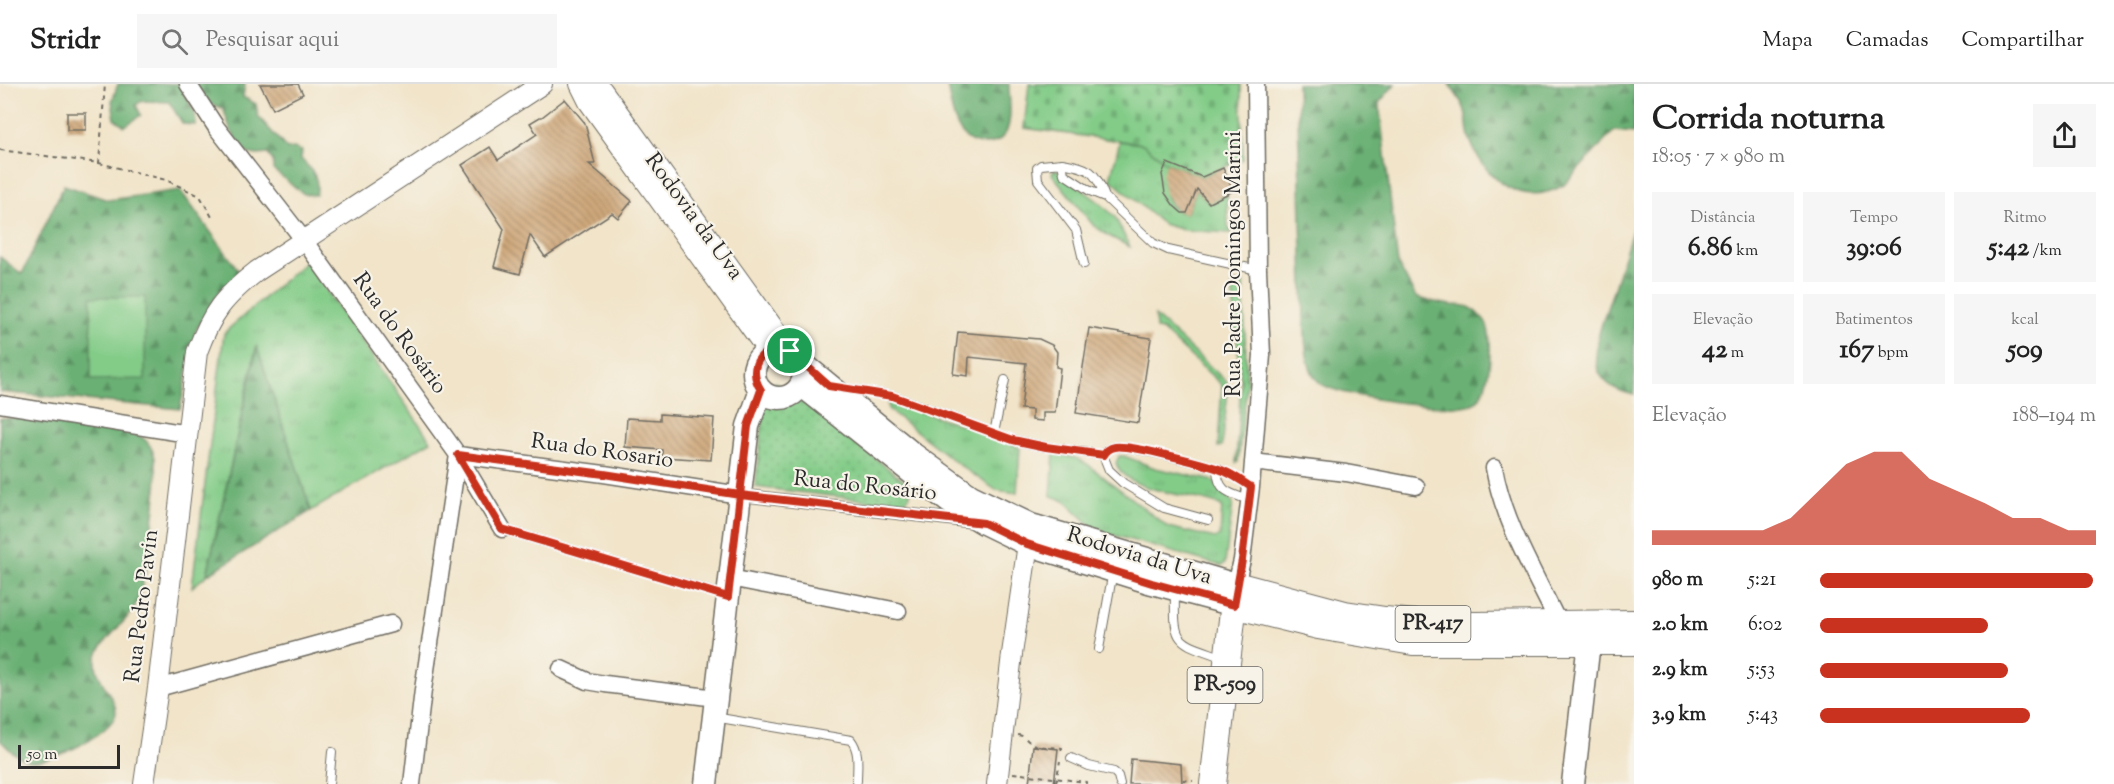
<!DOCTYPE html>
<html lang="pt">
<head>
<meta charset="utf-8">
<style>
  body { margin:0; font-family:"Sorts Mill Goudy",serif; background:#f6f6f6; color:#222; height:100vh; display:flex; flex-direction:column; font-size:22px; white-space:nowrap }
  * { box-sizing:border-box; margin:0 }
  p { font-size:20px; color:#767676 }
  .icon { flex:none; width:33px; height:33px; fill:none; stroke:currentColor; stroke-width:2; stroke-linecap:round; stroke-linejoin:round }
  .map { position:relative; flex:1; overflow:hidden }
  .details { display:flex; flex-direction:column; background:#fff; width:480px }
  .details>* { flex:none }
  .scale { position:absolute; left:18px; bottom:15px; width:102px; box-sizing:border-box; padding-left:6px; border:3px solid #2b2b2b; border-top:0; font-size:16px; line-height:21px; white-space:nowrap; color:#2b2b2b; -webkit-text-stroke:4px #f7f3e8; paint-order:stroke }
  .pin { position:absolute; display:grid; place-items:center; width:51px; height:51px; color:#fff; margin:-26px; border:3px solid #fff; border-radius:50%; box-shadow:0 2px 6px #0007 }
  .round { display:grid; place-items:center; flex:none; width:63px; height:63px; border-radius:0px; background:#f6f6f6 }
  .overview { display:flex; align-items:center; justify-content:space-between; height:102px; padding:0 18px }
  h1 { font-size:33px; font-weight:700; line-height:45px }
  .metrics { display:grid; grid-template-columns:repeat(3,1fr); gap:9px; height:102px; padding:6px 18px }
  .metrics div { display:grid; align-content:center; border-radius:0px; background:#f6f6f6; text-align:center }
  .metrics b { font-size:26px; font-weight:700 }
  .metrics small { font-size:16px; font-weight:400 }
  .metrics p { font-size:16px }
  .chart { height:168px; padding:12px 18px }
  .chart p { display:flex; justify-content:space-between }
  .chart svg { width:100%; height:108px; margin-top:6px; fill:#c8321e; opacity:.7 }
  ul { padding:0 18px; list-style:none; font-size:20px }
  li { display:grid; grid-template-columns:96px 72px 1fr; align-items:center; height:45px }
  li i { height:15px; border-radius:8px; background:#c8321e }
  header { display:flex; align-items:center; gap:36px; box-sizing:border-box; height:84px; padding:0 30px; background:#fff; border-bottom:2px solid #e0e0e0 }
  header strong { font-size:28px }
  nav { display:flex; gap:33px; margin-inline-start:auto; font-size:21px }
  .search { width:420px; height:54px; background:#f6f6f6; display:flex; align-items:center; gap:15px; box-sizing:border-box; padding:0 21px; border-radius:0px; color:#767676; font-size:22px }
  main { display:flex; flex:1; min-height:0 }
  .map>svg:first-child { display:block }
  .grass { fill:url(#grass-tufts); stroke:#577c5a; stroke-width:1.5 }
  .forest { fill:url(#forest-firs); stroke:#4a6e50; stroke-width:1.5 }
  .cemetery { fill:url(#cemetery-stones); stroke:#577c5a; stroke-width:1.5 }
  .park { fill:url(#park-dots); stroke:#577c5a; stroke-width:1.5 }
  .pitch { fill:#83cc88; stroke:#577c5a; stroke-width:1.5 }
  .building { fill:url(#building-back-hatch) }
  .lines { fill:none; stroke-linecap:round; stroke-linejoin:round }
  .service-casing { stroke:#706c62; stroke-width:10 }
  .pedestrian-casing { stroke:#706c62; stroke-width:14 }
  .minor-casing { stroke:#706c62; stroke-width:19 }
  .tertiary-casing { stroke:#706c62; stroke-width:22 }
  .secondary-casing { stroke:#706c62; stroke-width:25 }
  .primary-casing { stroke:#706c62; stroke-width:28 }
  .path { stroke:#706c62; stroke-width:2; stroke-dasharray:4.5 4.5; stroke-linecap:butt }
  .service { stroke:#fff; stroke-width:8 }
  .pedestrian { stroke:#fff; stroke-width:12 }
  .minor { stroke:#fff; stroke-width:16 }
  .tertiary { stroke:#fff; stroke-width:20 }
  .secondary { stroke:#fff; stroke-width:22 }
  .primary { stroke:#fff; stroke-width:26 }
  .route-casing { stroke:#fff; stroke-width:12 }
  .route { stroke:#c8321e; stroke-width:8 }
  .labels { text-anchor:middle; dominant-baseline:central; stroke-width:4.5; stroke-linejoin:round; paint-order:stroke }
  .shield { fill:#f7f3e8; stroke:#686764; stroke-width:1.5 }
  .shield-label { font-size:21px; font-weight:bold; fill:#2b2b2b }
  .street-label { font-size:22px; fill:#2b2b2b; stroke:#f7f3e8 }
</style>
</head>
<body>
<header>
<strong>Stridr</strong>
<div class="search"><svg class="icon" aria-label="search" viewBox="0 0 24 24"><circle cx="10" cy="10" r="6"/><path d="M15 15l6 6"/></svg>Pesquisar aqui</div>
<nav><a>Mapa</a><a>Camadas</a><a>Compartilhar</a></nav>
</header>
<main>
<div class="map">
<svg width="1634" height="700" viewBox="0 0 1634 700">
  <defs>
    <pattern id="grass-tufts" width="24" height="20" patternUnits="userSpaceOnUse" patternTransform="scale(1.5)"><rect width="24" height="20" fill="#83cc88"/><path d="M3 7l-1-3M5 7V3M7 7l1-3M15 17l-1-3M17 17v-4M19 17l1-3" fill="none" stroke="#71af76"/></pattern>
    <pattern id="forest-firs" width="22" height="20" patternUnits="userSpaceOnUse" patternTransform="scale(1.5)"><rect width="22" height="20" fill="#6ab074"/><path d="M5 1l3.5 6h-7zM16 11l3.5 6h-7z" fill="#578f5f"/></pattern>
    <pattern id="cemetery-stones" width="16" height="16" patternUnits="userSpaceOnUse" patternTransform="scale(1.5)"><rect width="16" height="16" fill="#83cc88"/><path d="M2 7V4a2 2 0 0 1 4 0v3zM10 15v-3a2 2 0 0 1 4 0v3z" fill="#71af76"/></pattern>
    <pattern id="park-dots" width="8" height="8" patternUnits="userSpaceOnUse" patternTransform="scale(1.5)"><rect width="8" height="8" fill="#83cc88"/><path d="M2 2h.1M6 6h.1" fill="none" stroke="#71af76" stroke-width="1.8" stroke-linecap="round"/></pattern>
    <pattern id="building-back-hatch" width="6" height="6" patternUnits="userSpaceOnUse" patternTransform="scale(1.5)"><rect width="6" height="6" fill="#cfa87b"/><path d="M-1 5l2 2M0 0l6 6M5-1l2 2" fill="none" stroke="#a88965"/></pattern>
  </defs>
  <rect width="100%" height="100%" fill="#f7f3e8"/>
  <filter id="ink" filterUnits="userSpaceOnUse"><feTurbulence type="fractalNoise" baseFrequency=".0167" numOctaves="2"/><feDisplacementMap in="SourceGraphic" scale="12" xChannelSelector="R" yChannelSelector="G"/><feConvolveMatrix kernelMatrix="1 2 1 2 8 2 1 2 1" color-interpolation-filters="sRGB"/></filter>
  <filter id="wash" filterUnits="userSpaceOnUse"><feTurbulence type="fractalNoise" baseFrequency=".008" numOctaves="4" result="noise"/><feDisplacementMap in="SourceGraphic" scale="24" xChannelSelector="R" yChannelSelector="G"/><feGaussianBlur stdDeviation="1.35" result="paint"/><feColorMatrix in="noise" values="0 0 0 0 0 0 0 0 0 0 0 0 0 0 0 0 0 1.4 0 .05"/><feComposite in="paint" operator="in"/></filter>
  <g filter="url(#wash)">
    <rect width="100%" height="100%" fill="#f1e4c9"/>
    <path class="grass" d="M1120 57 1143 60 1167 79C1160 95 1165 129 1187 129L1197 105 1209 119 1227 110 1228 144 1231 145V149L1183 146 1163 140 1110 95Z
      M1056 86 1099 118 1115 133 1130 163 1109 152 1093 141 1052 90 1053 87Z
      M306 177 431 357 311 427 256 264 207 491 192 503 224 249Z
      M1243 198 1247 300 1238 378 1236 379 1241 298 1232 200Z
      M1155 232 1227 298 1228 307 1222 362 1218 363 1222 301 1162 246 1156 245Z
      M888 317 993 351 1020 364 1017 409 996 406 958 380 888 325Z
      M1054 368 1078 375 1087 380 1168 443 1215 454 1220 452 1222 422C1195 409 1125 410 1116 379L1119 372H1124L1155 384 1214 397 1233 419 1225 479 1222 482 1096 446 1064 416 1051 412Z"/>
    <path class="forest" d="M118 0H245L243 13 256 20 258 32 287 65 294 64 302 67 301 75C313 87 320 94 316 111L304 110 273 86V77L268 70 257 71 246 69 231 47 223 24 206 19 187 6 183 9C190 19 198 29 195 41L183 40 169 18 142 17 136 21 141 31 125 42 115 35 112 17Z
      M947 0H1009C1009 14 1013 38 1005 50 1000 57 992 60 985 60 954 61 951 23 947 0Z
      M1297 0H1395L1379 19 1398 180 1416 213C1427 217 1439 219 1451 221 1457 221 1465 221 1469 223 1474 225 1483 235 1486 239 1494 256 1491 312 1472 320 1452 328 1336 313 1320 299 1304 285 1306 257 1304 238Z
      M1449 0H1634V49L1614 47 1564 101C1521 125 1486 96 1470 56 1466 46 1468 34 1464 24 1461 16 1454 8 1449 0Z
      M64 101 108 116 180 106 242 191 221 205 196 246 180 325 0 308V173L22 190Z
      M1634 141V311C1576 299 1598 251 1611 213 1619 189 1626 165 1634 141Z
      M257 263 311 427 207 491Z
      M0 334C28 334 122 338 143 354 151 360 156 372 156 382 159 407 147 504 134 524 124 540 108 551 99 567 86 589 117 611 116 629 114 649 47 681 29 677 17 674 8 664 0 656Z"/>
    <path class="cemetery" d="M1029 0H1241L1243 75 1202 93 1167 79 1143 60 1024 44Z"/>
    <path class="park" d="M776 298 907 399C913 410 911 415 899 420L755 403 767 304Z"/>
    <path class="pitch" d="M91 213H145V295L91 296Z"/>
    <g id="blocks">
      <path class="building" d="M260 0H298L303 10 273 25Z
        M565 15 585 39 595 80H589L632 117 618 134 612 129 545 173 530 151 520 190 494 183 504 145 462 81 490 63 498 76 537 50 530 39 540 33H542Z
        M67 29H86V46H67Z
        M1167 79 1202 93 1223 84 1233 107 1209 119 1197 105 1187 129H1182L1174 122 1165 109 1162 90Z
        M1089 244 1151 254 1138 339 1076 329Z
        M958 248 1039 255 1052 261 1057 268 1056 283 1060 284 1055 329H1043V337L1032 336V326L1021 325 1026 279 969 273 968 292 953 290Z
        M660 330 714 334 711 376 662 373V366L625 363 627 334 660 336Z
        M1033 662 1058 665 1054 700H1029Z
        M1131 675 1181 680 1182 700H1129Z"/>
    </g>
  </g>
  <g filter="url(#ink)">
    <use href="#blocks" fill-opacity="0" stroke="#706c62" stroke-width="1.5"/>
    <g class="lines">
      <defs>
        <path id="service" d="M1062 79 1041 81 1037 84 1038 96 1076 146 1084 180
          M1105 113C1095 86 1090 84 1062 79L1064 90 1090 107 1105 113 1153 159 1168 166 1258 186
          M841 304 893 312 1013 356 1046 363 1103 371
          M994 349 1005 296
          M1217 385C1218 408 1229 409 1249 416
          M1208 436 1164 424 1123 399 1109 386 1103 371C1106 367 1110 364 1115 363 1127 361 1212 381 1226 388 1235 392 1243 398 1251 403
          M502 445 726 512
          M1175 507C1174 562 1175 556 1224 574
          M1099 565 1113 487
          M714 633 851 656C860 667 857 683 857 697
          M1071 674 1089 682 1114 688 1118 692 1120 700
          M329 700 332 668"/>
        <path id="pedestrian" d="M740 411 974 438"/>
        <path id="minor" d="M188 0 216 43 303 155 458 371 502 445
          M0 320 188 350
          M458 371 604 390 740 411
          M1253 378 1346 389 1416 402
          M1494 384C1504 439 1535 490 1559 540
          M730 494 898 527
          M1236 501 1242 476 1251 403 1262 271 1258 186 1256 0
          M561 585 587 597 605 600 716 614
          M158 604 391 540
          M412 700 423 606 458 371"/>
        <path id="tertiary" d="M580 0 589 18 768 267
          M595 0 602 6 790 267
          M144 700 158 604 197 268C212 228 223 214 257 187L542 0
          M997 700 1012 570 1030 446"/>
        <path id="secondary" d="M754 289a25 25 0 1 1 50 0a25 25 0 1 1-50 0Z
          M801 278 913 370 971 412 1031 441 1236 501
          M801 301 923 398 948 417 984 439 1027 460 1152 499 1234 521
          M706 700 748 342 761 306
          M1573 700 1591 540"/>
        <path id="primary" d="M1234 521 1318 542 1413 558H1634
          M1213 700 1236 501 1345 530 1385 536 1425 540 1475 541 1634 539"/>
      </defs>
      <use href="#service" class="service-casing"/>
      <use href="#pedestrian" class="pedestrian-casing"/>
      <use href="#minor" class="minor-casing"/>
      <use href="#tertiary" class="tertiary-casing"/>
      <use href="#secondary" class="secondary-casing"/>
      <use href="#primary" class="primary-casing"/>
      <path class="path" d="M0 66 99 79 105 0
        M99 79 166 96 200 112 212 133
        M1018 651C1025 652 1025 655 1031 659 1038 664 1053 663 1062 664L1061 668
        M1013 689 1086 698V700
        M1183 696 1193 697
        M1056 698 1060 677"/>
      <use href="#service" class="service"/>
      <use href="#pedestrian" class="pedestrian"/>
      <use href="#minor" class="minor"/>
      <use href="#tertiary" class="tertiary"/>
      <use href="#secondary" class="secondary"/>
      <use href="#primary" class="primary"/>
    </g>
  </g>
  <g class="lines" filter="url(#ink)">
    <defs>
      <path id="route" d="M790 267C763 259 745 282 761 306L748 342 740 411 604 390 458 371 502 445 728 513 740 411 984 439 1027 460 1152 499 1234 521 1242 476 1251 403C1243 398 1235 392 1226 388 1212 381 1127 360 1115 363 1110 364 1106 367 1104 371L1046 363 1013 356 892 312 829 302 790 267"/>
    </defs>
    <use href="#route" class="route-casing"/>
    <use href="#route" class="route"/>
  </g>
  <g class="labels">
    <g class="shield">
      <rect x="1395.5" y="522" width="75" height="36" rx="4.5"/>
      <rect x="1187.5" y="583" width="75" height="36" rx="4.5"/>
    </g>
    <g class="shield-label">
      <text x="1433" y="540">PR-417</text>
      <text x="1225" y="601">PR-509</text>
    </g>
    <g class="street-label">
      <text transform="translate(693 133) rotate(54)">Rodovia da Uva</text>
      <text transform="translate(1235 180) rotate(-90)">Rua Padre Domingos Marini</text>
      <text transform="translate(399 250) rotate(54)">Rua do Rosário</text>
      <text transform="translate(602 368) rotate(8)">Rua do Rosario</text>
      <text transform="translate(865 403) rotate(6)">Rua do Rosário</text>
      <text transform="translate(1139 473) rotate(17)">Rodovia da Uva</text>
      <text transform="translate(143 522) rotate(-83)">Rua Pedro Pavin</text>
    </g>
  </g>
</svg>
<div class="scale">50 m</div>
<div class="pin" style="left:790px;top:267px;background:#1e9e55"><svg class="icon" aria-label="arrive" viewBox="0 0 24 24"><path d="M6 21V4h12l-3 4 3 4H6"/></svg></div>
</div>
<section class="details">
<div class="overview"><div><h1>Corrida noturna</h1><p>18:05 · 7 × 980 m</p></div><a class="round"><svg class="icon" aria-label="share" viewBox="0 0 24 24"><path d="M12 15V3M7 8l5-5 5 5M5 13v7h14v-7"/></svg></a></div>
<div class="metrics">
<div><p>Distância</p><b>6.86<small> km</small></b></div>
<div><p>Tempo</p><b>39:06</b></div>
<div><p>Ritmo</p><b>5:42<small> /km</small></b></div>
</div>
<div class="metrics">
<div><p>Elevação</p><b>42<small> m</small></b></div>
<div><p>Batimentos</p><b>167<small> bpm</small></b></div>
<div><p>kcal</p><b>509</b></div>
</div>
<div class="chart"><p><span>Elevação</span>188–194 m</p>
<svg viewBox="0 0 160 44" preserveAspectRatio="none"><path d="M0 44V38L10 38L20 38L30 38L40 38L50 33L60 22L70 11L80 6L90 6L100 17L110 22L120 27L130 33L140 33L150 38L160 38V44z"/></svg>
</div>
<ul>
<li><b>980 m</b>5:21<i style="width:99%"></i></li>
<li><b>2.0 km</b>6:02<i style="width:61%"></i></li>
<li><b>2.9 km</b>5:53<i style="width:68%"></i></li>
<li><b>3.9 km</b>5:43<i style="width:76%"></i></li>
</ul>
</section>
</main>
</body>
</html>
